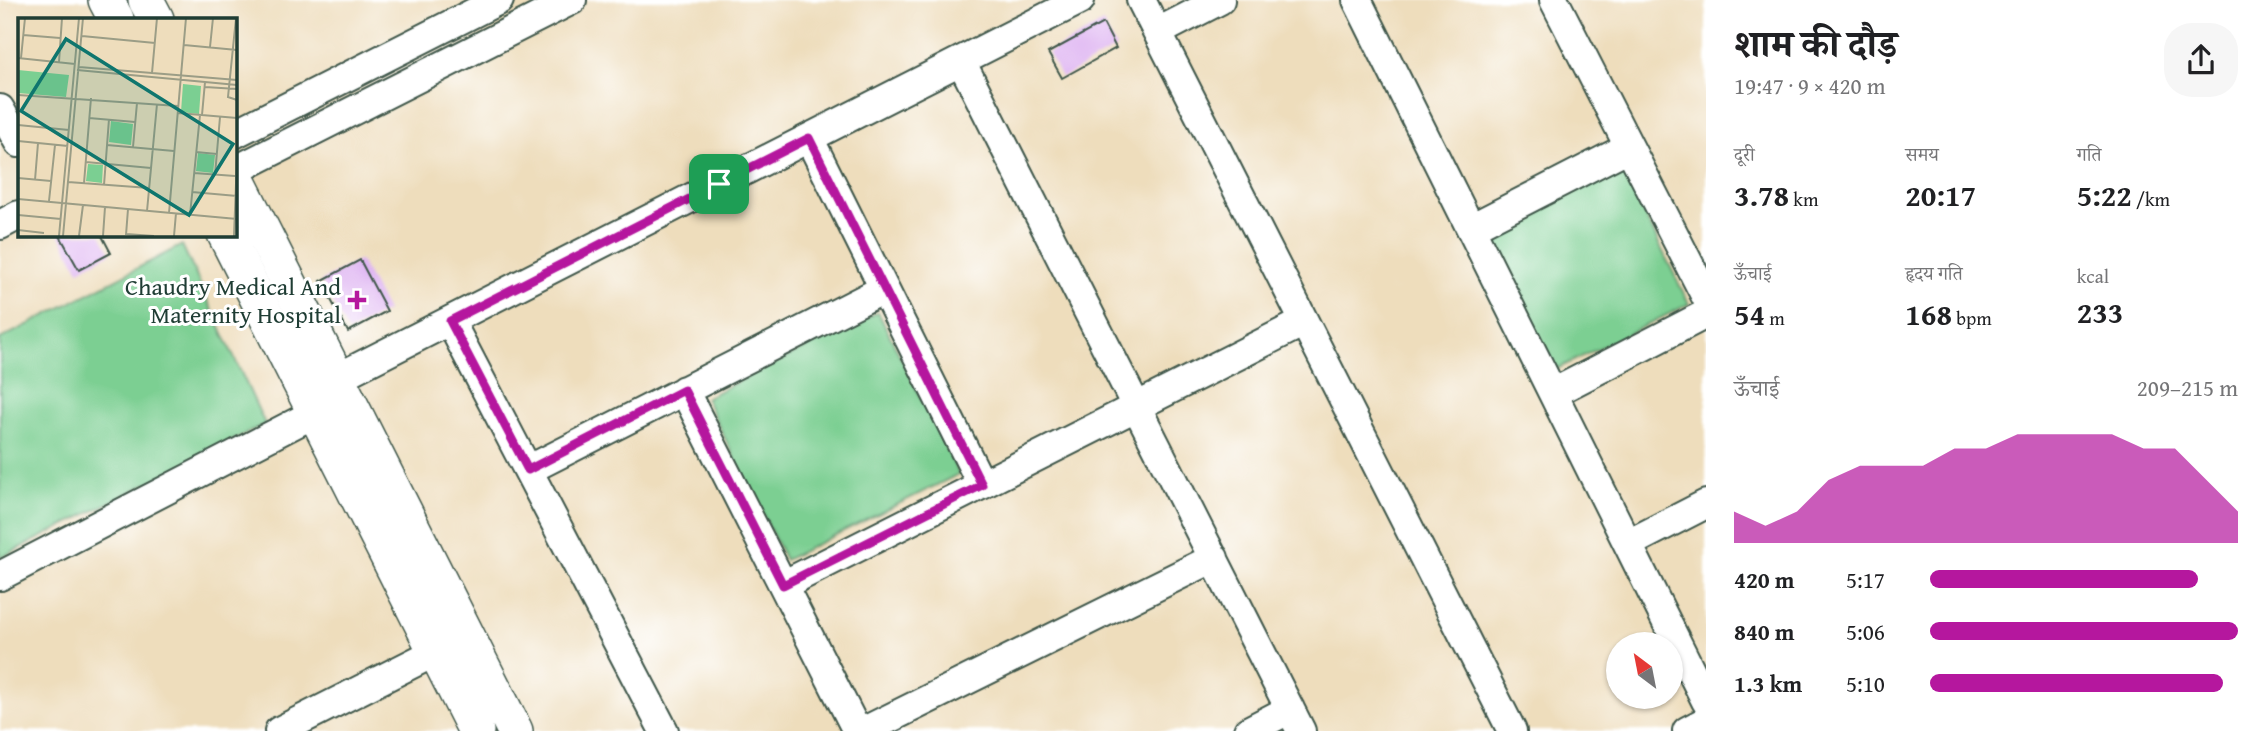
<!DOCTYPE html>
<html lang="hi">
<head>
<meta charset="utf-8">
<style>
  body { margin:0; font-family:"Gentium Book Plus","Noto Serif Devanagari",serif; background:#f6f6f6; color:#202124; height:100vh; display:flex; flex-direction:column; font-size:26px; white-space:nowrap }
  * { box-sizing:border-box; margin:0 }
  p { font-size:23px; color:#757577 }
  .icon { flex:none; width:38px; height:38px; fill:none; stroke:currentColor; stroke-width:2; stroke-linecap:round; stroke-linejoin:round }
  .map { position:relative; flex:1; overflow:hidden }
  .details { display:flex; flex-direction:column; background:#fff; width:560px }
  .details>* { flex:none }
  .needle { width:46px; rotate:328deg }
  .fabs { position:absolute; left:1606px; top:632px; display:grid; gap:14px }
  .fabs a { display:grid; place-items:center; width:77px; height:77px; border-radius:50%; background:#fff; box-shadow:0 2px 5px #0004; font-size:35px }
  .pin { position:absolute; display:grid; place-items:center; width:60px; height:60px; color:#fff; margin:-30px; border-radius:14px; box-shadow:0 4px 10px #0006 }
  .round { display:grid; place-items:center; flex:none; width:74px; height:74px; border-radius:28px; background:#f6f6f6 }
  .summary { display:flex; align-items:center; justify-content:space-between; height:119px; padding:0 28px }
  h1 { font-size:38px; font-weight:700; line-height:52px }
  .metrics { display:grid; grid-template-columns:repeat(3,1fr); gap:10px; height:119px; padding:7px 28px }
  .metrics div { display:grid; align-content:center }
  .metrics b { font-size:30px; font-weight:700 }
  .metrics small { font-size:19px; font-weight:400 }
  .metrics p { font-size:19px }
  .chart { height:196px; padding:14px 28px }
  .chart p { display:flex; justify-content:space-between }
  .chart svg { width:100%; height:126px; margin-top:7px; fill:#b5179e; opacity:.7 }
  ul { padding:0 28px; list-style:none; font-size:23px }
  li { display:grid; grid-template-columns:112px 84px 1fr; align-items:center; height:52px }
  li i { height:18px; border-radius:9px; background:#b5179e }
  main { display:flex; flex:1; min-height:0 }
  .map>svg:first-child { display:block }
  .green { fill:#7bcf92; stroke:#4d8663; stroke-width:2 }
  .building { fill:#daaaf0 }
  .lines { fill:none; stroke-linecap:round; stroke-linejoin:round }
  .minor-casing { stroke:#3e5548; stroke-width:32 }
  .tertiary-casing { stroke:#3e5548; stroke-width:38 }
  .minor { stroke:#fff; stroke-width:28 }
  .tertiary { stroke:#fff; stroke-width:35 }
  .route-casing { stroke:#fff; stroke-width:14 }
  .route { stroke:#b5179e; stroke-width:9 }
  .poi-dot { fill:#b5179e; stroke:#fff; stroke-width:2.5 }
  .labels { text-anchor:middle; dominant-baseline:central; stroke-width:6; stroke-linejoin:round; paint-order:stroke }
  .poi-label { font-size:24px; fill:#1f3d34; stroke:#fff; text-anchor:end }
  .inset-road { fill:none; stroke:#9b9d86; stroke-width:2 }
  .view { fill:#0f766e; fill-opacity:0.15; stroke:#0f766e; stroke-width:3.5 }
  .inset-edge { fill:none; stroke:#1f3d34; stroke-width:3.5 }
</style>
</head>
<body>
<main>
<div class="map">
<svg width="1706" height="731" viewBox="0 0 1706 731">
  <rect width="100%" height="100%" fill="#fff"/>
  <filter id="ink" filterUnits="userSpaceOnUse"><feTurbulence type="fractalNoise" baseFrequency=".0143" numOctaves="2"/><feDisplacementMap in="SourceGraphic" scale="14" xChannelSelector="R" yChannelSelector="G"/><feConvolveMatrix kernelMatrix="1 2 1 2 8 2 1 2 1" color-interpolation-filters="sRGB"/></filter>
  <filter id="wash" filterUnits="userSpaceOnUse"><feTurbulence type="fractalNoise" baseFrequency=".00686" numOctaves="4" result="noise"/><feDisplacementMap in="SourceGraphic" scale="28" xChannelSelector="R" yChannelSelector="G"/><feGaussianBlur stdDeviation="1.57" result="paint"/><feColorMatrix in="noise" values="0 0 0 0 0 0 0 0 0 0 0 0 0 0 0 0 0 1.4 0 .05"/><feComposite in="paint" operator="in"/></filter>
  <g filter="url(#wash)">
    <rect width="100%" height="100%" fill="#eeddbc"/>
    <path class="green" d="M1620 166 1689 304 1555 370 1487 232Z
      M182 245 265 424 0 558V339Z
      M878 312 959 474 785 560 705 398Z"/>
    <g id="blocks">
      <path class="building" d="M1103 23 1116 48 1062 78 1048 53Z
        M59 234H101L111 253 79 270Z
        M360 260 387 311 348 332 321 281Z"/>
    </g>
  </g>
  <g filter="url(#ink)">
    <use href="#blocks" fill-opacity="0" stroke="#3e5548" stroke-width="2"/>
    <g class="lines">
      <defs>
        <path id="minor" d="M1141 0 1512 731
          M1357 0 1706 701
          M1554 0 1706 297
          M1158 32 1220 0
          M961 61 1301 731
          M0 109 19 143
          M234 134 499 0
          M809 138 982 485
          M234 171 572 0
          M0 225 19 215
          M1471 228 1629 147
          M450 321 664 731
          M684 390 857 731
          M1553 393 1706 314
          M528 470 884 289
          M1628 544 1706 504
          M0 576 315 413 337 378 1080 0
          M783 585 1304 322
          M279 731 455 642
          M864 731 1214 558
          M1248 731 1290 709
          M1687 731 1706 721"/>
        <path id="tertiary" d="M106 0 116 19
          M146 0 156 19
          M234 174 515 731
          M225 234 476 731"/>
      </defs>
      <use href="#minor" class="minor-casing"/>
      <use href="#tertiary" class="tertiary-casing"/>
      <use href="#minor" class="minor"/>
      <use href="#tertiary" class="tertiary"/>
    </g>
  </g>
  <g class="lines" filter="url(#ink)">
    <defs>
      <path id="route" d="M809 138 982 485 783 585 684 390 528 470 450 321Z"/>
    </defs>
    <use href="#route" class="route-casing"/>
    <use href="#route" class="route"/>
  </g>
  <path class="poi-dot" d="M353.5 289.5h7v7h7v7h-7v7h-7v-7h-7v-7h7z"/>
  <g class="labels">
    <g class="poi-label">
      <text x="341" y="286">Chaudry Medical And<tspan x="341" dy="28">Maternity Hospital</tspan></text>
    </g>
  </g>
  <g transform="translate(18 18)">
    <rect width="219" height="219" fill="#eeddbc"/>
    <path d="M0 52 51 57 48 79 0 75ZM165 66 183 68 181 96 163 94ZM93 103 115 106 113 127 91 124ZM180 135 197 137 195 155 178 153ZM70 146 85 147 84 165 68 163Z" fill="#7bcf92"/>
    <path class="inset-road" d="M218 0 210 79 219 82M5 17 42 20M64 18 137 25M166 27 219 32M192 29 195 0M0 40 57 46M3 40 7 0M41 44 44 0M61 49 219 62M59 52 219 67M134 55 139 0M187 69 219 71M0 77 160 88M160 95 219 100M184 97 187 64M71 100 117 104M0 107 51 112M0 123 50 128M89 127 156 133M115 129 119 85M178 134 199 136M68 144 133 150M176 155 217 158M197 157 202 99M0 160 33 163M17 162 20 125M50 164 131 170M66 165 73 80M86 167 91 101M174 174 219 178M0 181 219 201M31 183 37 127M129 193 139 86M151 195 168 0M0 197 43 201M172 197 182 97M0 212 26 215M108 216 136 218M108 217 110 191M41 218 61 0M45 218 65 0M61 218 65 187M85 218 87 189M156 218 158 195M216 218 219 139"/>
    <path class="view" d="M48 21 215 126 171 197 3 93Z"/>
    <rect width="219" height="219" class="inset-edge"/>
  </g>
</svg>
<div class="fabs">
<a><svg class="needle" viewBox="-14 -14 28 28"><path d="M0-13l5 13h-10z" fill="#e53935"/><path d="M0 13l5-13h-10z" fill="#757577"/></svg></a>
</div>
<div class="pin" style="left:719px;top:184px;background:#1e9e55"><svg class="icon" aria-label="arrive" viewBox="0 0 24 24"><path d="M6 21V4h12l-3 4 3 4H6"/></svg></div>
</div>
<section class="details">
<div class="summary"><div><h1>शाम की दौड़</h1><p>19:47 · 9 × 420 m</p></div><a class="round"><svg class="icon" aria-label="share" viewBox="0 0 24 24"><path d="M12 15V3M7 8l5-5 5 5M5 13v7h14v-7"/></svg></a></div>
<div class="metrics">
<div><p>दूरी</p><b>3.78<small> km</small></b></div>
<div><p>समय</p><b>20:17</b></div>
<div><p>गति</p><b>5:22<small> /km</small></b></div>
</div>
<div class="metrics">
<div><p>ऊँचाई</p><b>54<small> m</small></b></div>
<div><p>हृदय गति</p><b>168<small> bpm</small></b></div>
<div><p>kcal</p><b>233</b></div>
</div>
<div class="chart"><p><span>ऊँचाई</span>209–215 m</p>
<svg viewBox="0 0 160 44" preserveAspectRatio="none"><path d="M0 44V33L10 38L20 33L30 22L40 17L50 17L60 17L70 11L80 11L90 6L100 6L110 6L120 6L130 11L140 11L150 22L160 33V44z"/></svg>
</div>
<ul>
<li><b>420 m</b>5:17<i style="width:87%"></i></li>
<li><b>840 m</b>5:06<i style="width:100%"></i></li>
<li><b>1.3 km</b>5:10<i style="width:95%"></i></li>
</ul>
</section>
</main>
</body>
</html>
